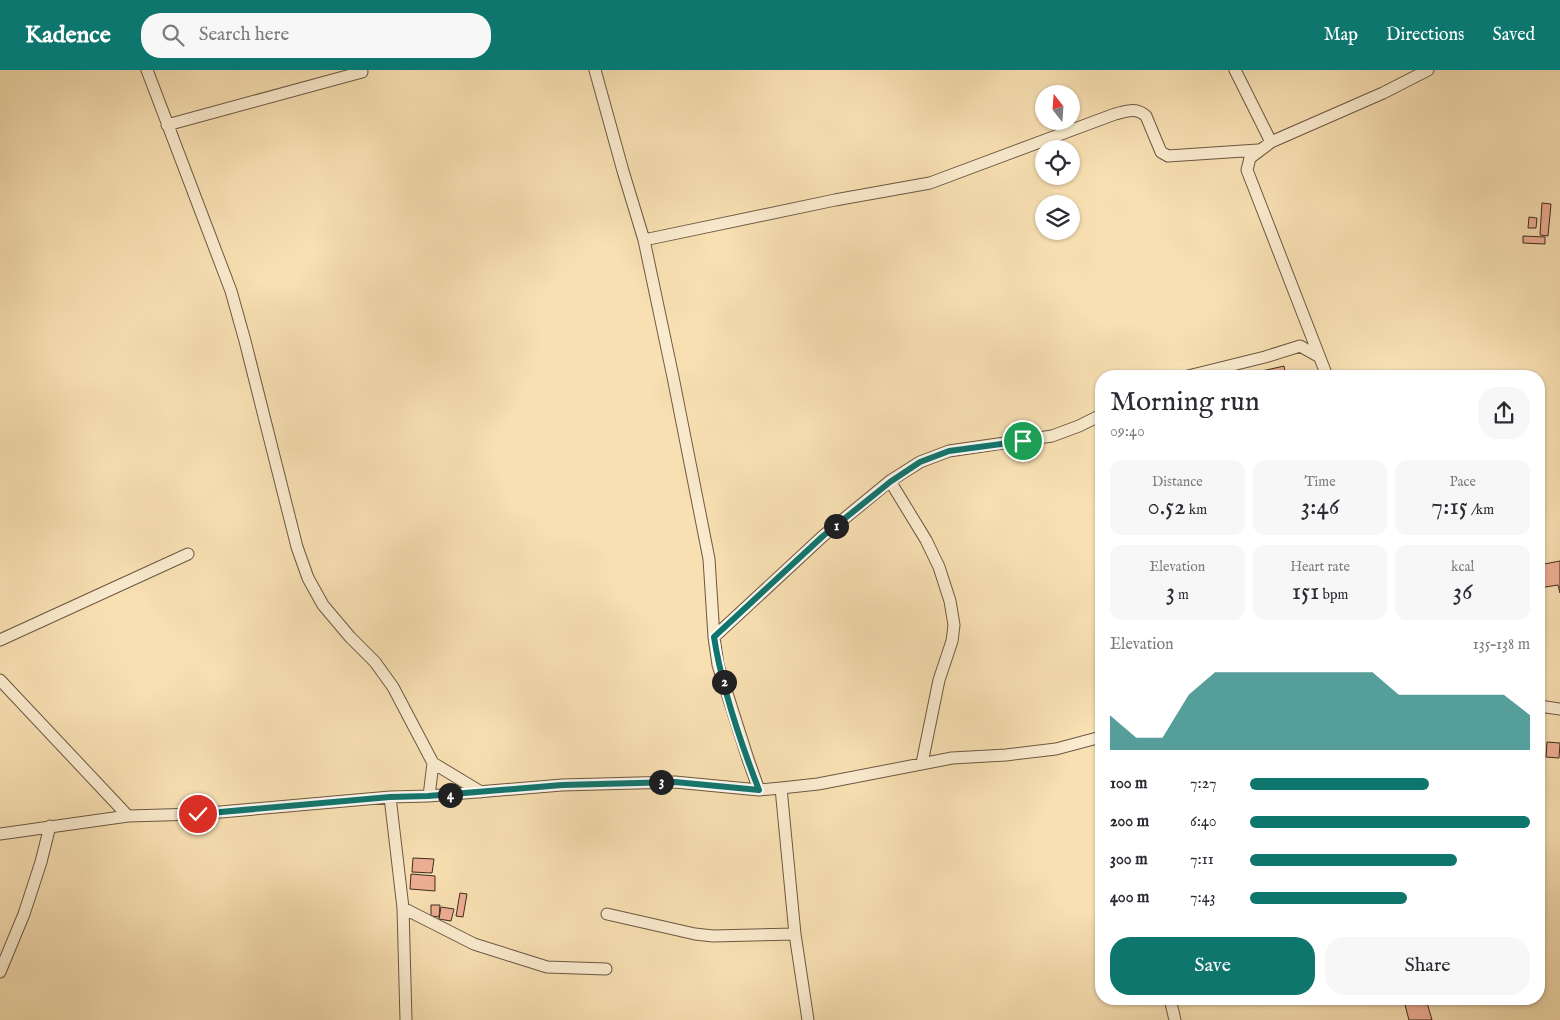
<!DOCTYPE html>
<html lang="en">
<head>
<meta charset="utf-8">
<style>
  body { margin:0; font-family:"IM FELL English",serif; background:#f7f7f7; color:#2b2b33; height:100vh; display:flex; flex-direction:column; font-size:19px; white-space:nowrap }
  * { box-sizing:border-box; margin:0 }
  p { font-size:16px; color:#7c7c81 }
  .icon { flex:none; width:28px; height:28px; fill:none; stroke:currentColor; stroke-width:2; stroke-linecap:round; stroke-linejoin:round }
  .map { position:relative; flex:1; overflow:hidden }
  .details { position:absolute; left:1095px; top:300px; width:450px; height:635px; display:flex; flex-direction:column; background:#fff; border-radius:20px; box-shadow:0 1px 4px #0004 }
  .details>* { flex:none }
  .needle { width:32px; rotate:343deg }
  .tools { position:absolute; left:1035px; top:15px; display:grid; gap:10px }
  .tools a { display:grid; place-items:center; width:45px; height:45px; border-radius:50%; background:#fff; box-shadow:0 1px 4px #0004; font-size:25px }
  .pin { position:absolute; display:grid; place-items:center; width:42px; height:42px; color:#fff; margin:-21px; border:2px solid #fff; border-radius:50%; box-shadow:0 1px 5px #0007 }
  .km { position:absolute; width:25px; height:25px; margin:-12px; border-radius:50%; background:#222; color:#fff; font-size:14px; line-height:25px; text-align:center }
  .round { display:grid; place-items:center; flex:none; width:52px; height:52px; border-radius:20px; background:#f7f7f7 }
  .overview { display:flex; align-items:center; justify-content:space-between; height:85px; padding:0 15px }
  h1 { font-size:28px; font-weight:600; line-height:38px }
  .stats { display:grid; grid-template-columns:repeat(3,1fr); gap:8px; height:85px; padding:5px 15px }
  .stats div { display:grid; align-content:center; border-radius:12px; background:#f7f7f7; text-align:center }
  .stats b { font-size:25px; font-weight:600 }
  .stats small { font-size:14px; font-weight:400 }
  .stats p { font-size:14px }
  .chart { height:140px; padding:10px 15px }
  .chart p { display:flex; justify-content:space-between }
  .chart svg { width:100%; height:90px; margin-top:5px; fill:#0f766e; opacity:.7 }
  .button { display:flex; gap:10px; margin-top:auto; padding:10px 15px }
  .button a { flex:1; height:58px; border-radius:20px; background:#0f766e; color:#fff; font-size:20px; font-weight:600; line-height:58px; text-align:center }
  .button a+a { background:#f7f7f7; color:#2b2b33 }
  ul { padding:0 15px; list-style:none; font-size:16px }
  li { display:grid; grid-template-columns:80px 60px 1fr; align-items:center; height:38px }
  li i { height:12px; border-radius:6px; background:#0f766e }
  header { display:flex; align-items:center; gap:30px; box-sizing:border-box; height:70px; padding:0 25px; background:#0f766e; color:#fff }
  header strong { font-size:24px }
  nav { display:flex; gap:28px; margin-inline-start:auto; font-size:18px }
  .search { width:350px; height:45px; background:#f7f7f7; display:flex; align-items:center; gap:12px; box-sizing:border-box; padding:0 18px; border-radius:20px; color:#7c7c81; font-size:19px }
  .map>svg:first-child { display:block }
  .building { fill:#eeae94; stroke:#3e2b1d }
  .lines { fill:none; stroke-linecap:round; stroke-linejoin:round }
  .minor-casing { stroke:#6c5842; stroke-width:13 }
  .minor { stroke:#faebce; stroke-width:11 }
  .route-casing { stroke:#fff; stroke-width:10 }
  .route { stroke:#0f766e; stroke-width:6 }
</style>
</head>
<body>
<header>
<strong>Kadence</strong>
<div class="search"><svg class="icon" aria-label="search" viewBox="0 0 24 24"><circle cx="10" cy="10" r="6"/><path d="M15 15l6 6"/></svg>Search here</div>
<nav><a>Map</a><a>Directions</a><a>Saved</a></nav>
</header>
<div class="map">
<svg width="1560" height="950" viewBox="0 0 1560 950">
  <rect width="100%" height="100%" fill="#f8e0b3"/>
  <filter id="stains"><feTurbulence type="fractalNoise" baseFrequency=".004" numOctaves="4"/><feColorMatrix values="0 0 0 0 .2 0 0 0 0 .09 0 0 0 0 .02 0 0 0 .5 -.17"/></filter>
  <radialGradient id="worn" r=".72"><stop offset=".6" stop-color="#630" stop-opacity="0"/><stop offset="1" stop-color="#630" stop-opacity=".3"/></radialGradient>
  <path class="building" d="M1542 133 1551 134 1548 166 1540 165Z
    M1529 147 1537 148 1536 158H1528Z
    M1523 166 1545 167V174L1523 173Z
    M1284 296 1286 306H1240Z
    M1560 491V523L1558 515 1539 518V495Z
    M1547 672 1560 673 1559 688 1546 687Z
    M413 788 434 789 432 803 412 802Z
    M411 804 435 806V821L410 819Z
    M460 823 467 824 463 847 456 846Z
    M431 835H440L439 847 431 846Z
    M441 837 454 839 451 851 439 849Z
    M1426 929 1432 950H1409L1405 935Z"/>
  <g class="lines">
    <defs>
      <path id="minor" d="M147 0 231 221 245 271 297 477 308 508 323 535 350 567 375 592 393 617 433 693 481 722
        M595 0 623 101 644 170 673 307 709 489 714 567 718 595 748 689 759 720
        M1235 0 1271 72
        M167 55 362 2
        M644 170 835 130 930 113 1115 44C1127 41 1136 37 1146 46L1161 82 1168 86 1258 80
        M1188 306 1265 287 1300 276 1318 286
        M1327 306 1247 100 1250 88 1271 72 1383 23 1428 0
        M890 411 926 470 939 497 950 531 954 555 952 571 939 610 922 693
        M714 567 823 466 890 411 920 392 949 381 1052 366 1079 356 1101 345
        M0 570 188 484
        M0 610 128 746
        M1539 636 1560 639
        M781 718 795 864 808 950
        M429 726 433 693
        M390 727 403 838 406 950
        M0 764 128 746 198 744 390 727 429 726 562 715 675 712 759 720 781 718 818 714 952 688 1006 685 1056 679 1101 667
        M403 838 474 874 512 886 547 897 606 899
        M607 844 695 864 713 866 795 864
        M0 902 24 844 41 792 50 756
        M1170 929 1175 950"/>
    </defs>
    <use href="#minor" class="minor-casing"/>
    <use href="#minor" class="minor"/>
  </g>
  <g class="lines">
    <defs>
      <path id="route" d="M198 744 390 727 428 726 562 715 675 712 759 720C740 671 722 619 714 567L823 466 890 412 920 392 949 381 1023 371"/>
    </defs>
    <use href="#route" class="route-casing"/>
    <use href="#route" class="route"/>
  </g>
  <rect width="100%" height="100%" filter="url(#stains)"/>
  <rect width="100%" height="100%" fill="url(#worn)"/>
</svg>
<div class="tools">
<a><svg class="needle" viewBox="-14 -14 28 28"><path d="M0-13l5 13h-10z" fill="#e53935"/><path d="M0 13l5-13h-10z" fill="#7c7c81"/></svg></a>
<a><svg class="icon" aria-label="locate" viewBox="0 0 24 24"><circle cx="12" cy="12" r="6"/><path d="M12 2v4M12 18v4M2 12h4M18 12h4"/></svg></a>
<a><svg class="icon" aria-label="layers" viewBox="0 0 24 24"><path d="M12 4l9 5-9 5-9-5zM3 14l9 5 9-5"/></svg></a>
</div>
<div class="pin" style="left:1023px;top:371px;background:#1e9e55"><svg class="icon" aria-label="arrive" viewBox="0 0 24 24"><path d="M6 21V4h12l-3 4 3 4H6"/></svg></div>
<div class="pin" style="left:198px;top:744px;background:#d93025"><svg class="icon" aria-label="check" viewBox="0 0 24 24"><path d="M5 12l5 5 9-10"/></svg></div>
<b class="km" style="left:836px;top:456px">1</b>
<b class="km" style="left:724px;top:612px">2</b>
<b class="km" style="left:661px;top:712px">3</b>
<b class="km" style="left:450px;top:725px">4</b>
<section class="details">
<div class="overview"><div><h1>Morning run</h1><p>09:40</p></div><a class="round"><svg class="icon" aria-label="share" viewBox="0 0 24 24"><path d="M12 15V3M7 8l5-5 5 5M5 13v7h14v-7"/></svg></a></div>
<div class="stats">
<div><p>Distance</p><b>0.52<small> km</small></b></div>
<div><p>Time</p><b>3:46</b></div>
<div><p>Pace</p><b>7:15<small> /km</small></b></div>
</div>
<div class="stats">
<div><p>Elevation</p><b>3<small> m</small></b></div>
<div><p>Heart rate</p><b>151<small> bpm</small></b></div>
<div><p>kcal</p><b>36</b></div>
</div>
<div class="chart"><p><span>Elevation</span>135–138 m</p>
<svg viewBox="0 0 160 44" preserveAspectRatio="none"><path d="M0 44V27L10 38L20 38L30 17L40 6L50 6L60 6L70 6L80 6L90 6L100 6L110 17L120 17L130 17L140 17L150 17L160 27V44z"/></svg>
</div>
<ul>
<li><b>100 m</b>7:27<i style="width:64%"></i></li>
<li><b>200 m</b>6:40<i style="width:100%"></i></li>
<li><b>300 m</b>7:11<i style="width:74%"></i></li>
<li><b>400 m</b>7:43<i style="width:56%"></i></li>
</ul>
<div class="button"><a>Save</a><a>Share</a></div>
</section>
</div>
</body>
</html>
